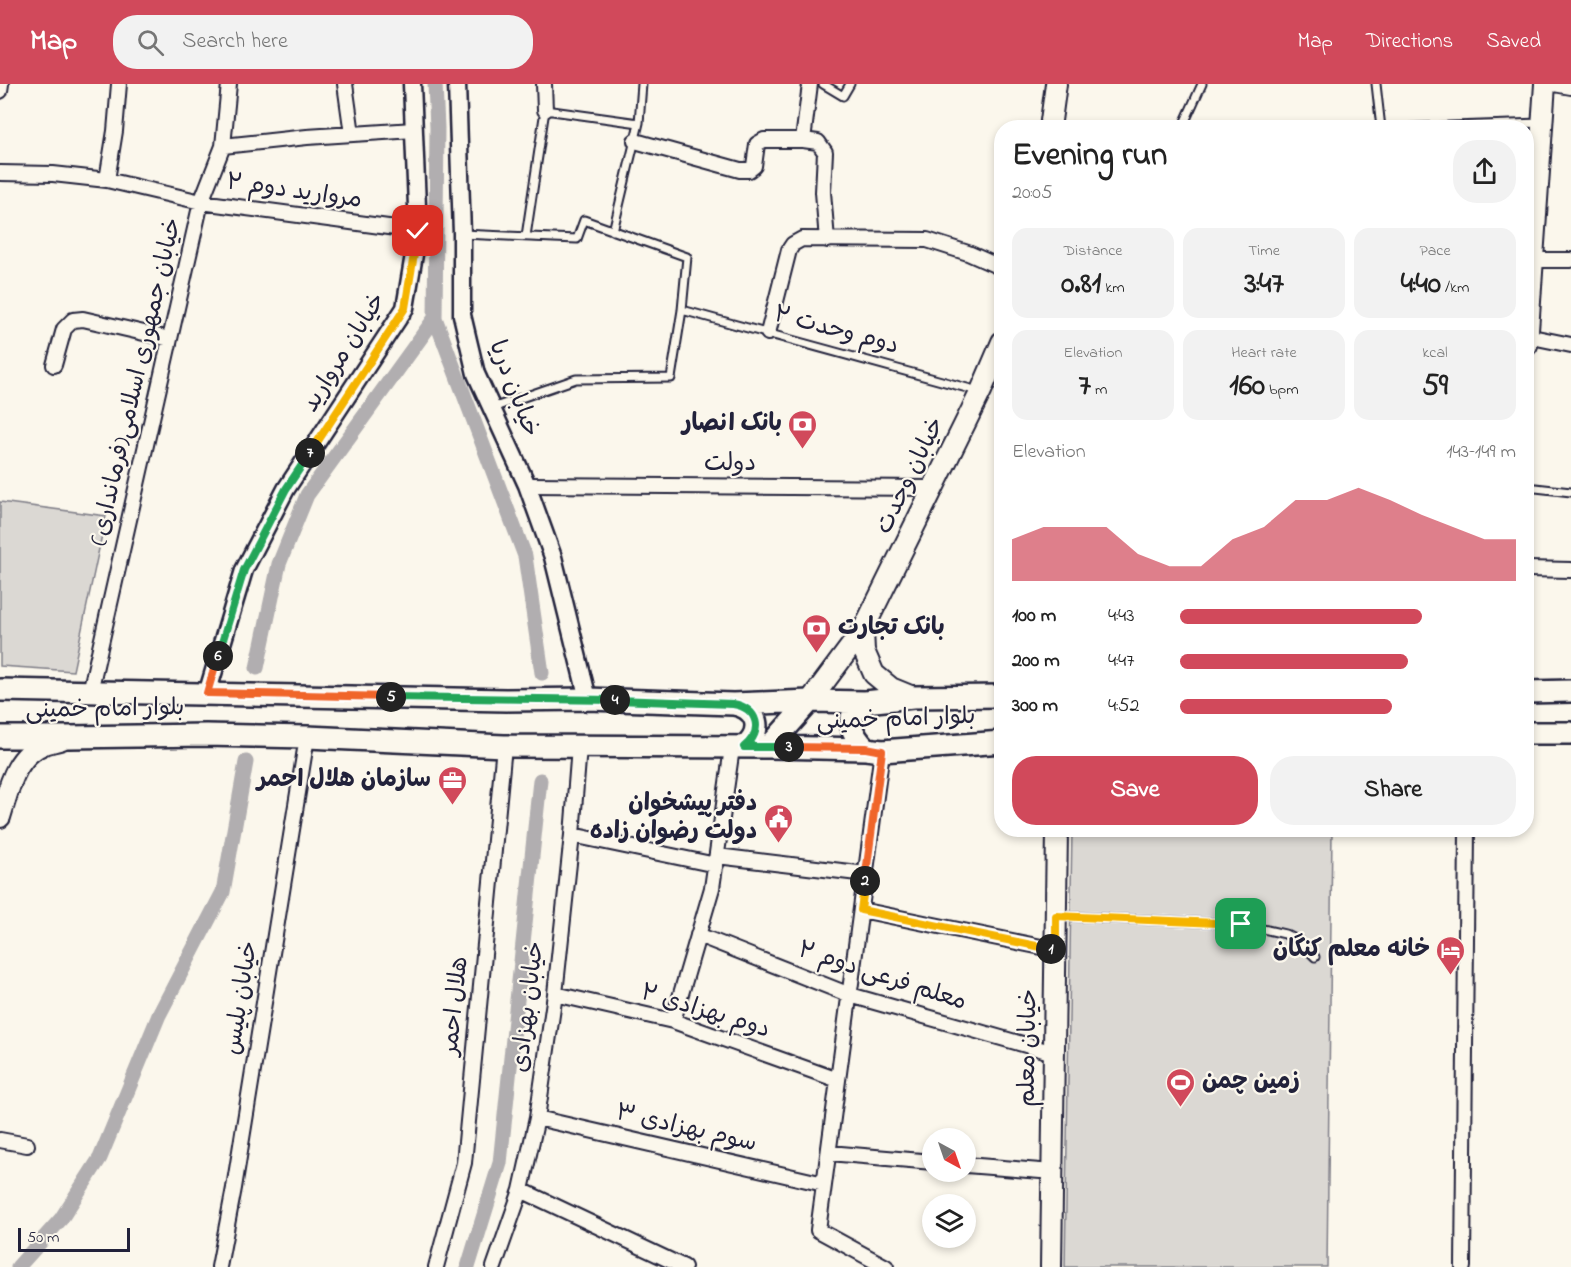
<!DOCTYPE html>
<html lang="en">
<head>
<meta charset="utf-8">
<style>
  body { margin:0; font-family:"Indie Flower","Playpen Sans Arabic",sans-serif; background:#f2f2f2; color:#222; height:100vh; display:flex; flex-direction:column; font-size:22px; white-space:nowrap }
  * { box-sizing:border-box; margin:0 }
  p { font-size:20px; color:#767676 }
  .icon { flex:none; width:33px; height:33px; fill:none; stroke:currentColor; stroke-width:2; stroke-linecap:round; stroke-linejoin:round }
  .map { position:relative; flex:1; overflow:hidden }
  .drawer { position:absolute; left:994px; top:36px; width:540px; height:717px; display:flex; flex-direction:column; background:#fff; border-radius:24px; box-shadow:0 3px 9px #0003 }
  .drawer>* { flex:none }
  .needle { width:39px; rotate:140deg }
  .fabs { position:absolute; left:922px; top:1044px; display:grid; gap:12px }
  .fabs a { display:grid; place-items:center; width:54px; height:54px; border-radius:50%; background:#fff; box-shadow:0 3px 9px #0003; font-size:30px }
  .scale { position:absolute; left:18px; bottom:15px; width:112px; box-sizing:border-box; padding-left:6px; border:3px solid #22223b; border-top:0; font-size:16px; line-height:21px; white-space:nowrap; color:#22223b; -webkit-text-stroke:4px #fbf7ec; paint-order:stroke }
  .pin { position:absolute; display:grid; place-items:center; width:51px; height:51px; color:#fff; margin:-26px; border-radius:12px; box-shadow:0 3px 9px #0006 }
  .km { position:absolute; width:30px; height:30px; margin:-15px; border-radius:50%; background:#222; color:#fff; font-size:16px; line-height:30px; text-align:center }
  .round { display:grid; place-items:center; flex:none; width:63px; height:63px; border-radius:24px; background:#f2f2f2 }
  .summary { display:flex; align-items:center; justify-content:space-between; height:102px; padding:0 18px }
  h1 { font-size:33px; font-weight:700; line-height:45px }
  .stats { display:grid; grid-template-columns:repeat(3,1fr); gap:9px; height:102px; padding:6px 18px }
  .stats div { display:grid; align-content:center; border-radius:15px; background:#f2f2f2; text-align:center }
  .stats b { font-size:30px; font-weight:700 }
  .stats small { font-size:16px; font-weight:400 }
  .stats p { font-size:16px }
  .chart { height:168px; padding:12px 18px }
  .chart p { display:flex; justify-content:space-between }
  .chart svg { width:100%; height:108px; margin-top:6px; fill:#d1495b; opacity:.7 }
  .action { display:flex; gap:12px; margin-top:auto; padding:12px 18px }
  .action a { flex:1; height:69px; border-radius:24px; background:#d1495b; color:#fff; font-size:24px; font-weight:700; line-height:69px; text-align:center }
  .action a+a { background:#f2f2f2; color:#222 }
  ul { padding:0 18px; list-style:none; font-size:20px }
  li { display:grid; grid-template-columns:96px 72px 1fr; align-items:center; height:45px }
  li i { height:15px; border-radius:8px; background:#d1495b }
  header { display:flex; align-items:center; gap:36px; box-sizing:border-box; height:84px; padding:0 30px; background:#d1495b; color:#fff }
  header strong { font-size:28px }
  nav { display:flex; gap:33px; margin-inline-start:auto; font-size:21px }
  .search { width:420px; height:54px; background:#f2f2f2; display:flex; align-items:center; gap:15px; box-sizing:border-box; padding:0 21px; border-radius:24px; color:#767676; font-size:22px }
  .map>svg:first-child { display:block }
  .green { fill:#dbd8d3; stroke:#7e7d87; stroke-width:1.5 }
  .lines { fill:none; stroke-linecap:round; stroke-linejoin:round }
  .canal { stroke:#b1aeb0; stroke-width:15 }
  .service-casing { stroke:#22223b; stroke-width:11 }
  .minor-casing { stroke:#22223b; stroke-width:18 }
  .tertiary-casing { stroke:#22223b; stroke-width:21 }
  .secondary-casing { stroke:#22223b; stroke-width:24 }
  .primary-casing { stroke:#22223b; stroke-width:26 }
  .service { stroke:#fbf7ec; stroke-width:7 }
  .minor { stroke:#fbf7ec; stroke-width:14 }
  .tertiary { stroke:#fbf7ec; stroke-width:16 }
  .secondary { stroke:#fbf7ec; stroke-width:20 }
  .primary { stroke:#fbf7ec; stroke-width:21 }
  .split-1-casing { stroke:#fff; stroke-width:12 }
  .split-2-casing { stroke:#fff; stroke-width:12 }
  .split-3-casing { stroke:#fff; stroke-width:12 }
  .split-4-casing { stroke:#fff; stroke-width:12 }
  .split-5-casing { stroke:#fff; stroke-width:12 }
  .split-6-casing { stroke:#fff; stroke-width:12 }
  .split-7-casing { stroke:#fff; stroke-width:12 }
  .split-8-casing { stroke:#fff; stroke-width:12 }
  .split-1 { stroke:#f5b400; stroke-width:8 }
  .split-2 { stroke:#f5b400; stroke-width:8 }
  .split-3 { stroke:#f0652b; stroke-width:8 }
  .split-4 { stroke:#22a559; stroke-width:8 }
  .split-5 { stroke:#22a559; stroke-width:8 }
  .split-6 { stroke:#f0652b; stroke-width:8 }
  .split-7 { stroke:#22a559; stroke-width:8 }
  .split-8 { stroke:#f5b400; stroke-width:8 }
  .labels { text-anchor:middle; dominant-baseline:central; stroke-width:4.5; stroke-linejoin:round; paint-order:stroke }
  .street-label { font-size:24px; fill:#22223b; stroke:#fbf7ec }
  .poi-label { font-size:24px; font-weight:bold; fill:#22223b; stroke:#fbf7ec; text-anchor:end }
</style>
</head>
<body>
<header>
<strong>Map</strong>
<div class="search"><svg class="icon" aria-label="search" viewBox="0 0 24 24"><circle cx="10" cy="10" r="6"/><path d="M15 15l6 6"/></svg>Search here</div>
<nav><a>Map</a><a>Directions</a><a>Saved</a></nav>
</header>
<div class="map">
<svg width="1571" height="1183" viewBox="0 0 1571 1183">
  <rect width="100%" height="100%" fill="#fbf7ec"/>
  <filter id="ink" filterUnits="userSpaceOnUse"><feTurbulence type="fractalNoise" baseFrequency=".0167" numOctaves="2"/><feDisplacementMap in="SourceGraphic" scale="12" xChannelSelector="R" yChannelSelector="G"/><feConvolveMatrix kernelMatrix="1 2 1 2 8 2 1 2 1" color-interpolation-filters="sRGB"/></filter>
  <g filter="url(#ink)">
    <path class="green" d="M0 418 106 432 73 587 0 582Z
      M1072 746H1332L1327 1183H1065Z"/>
    <g class="lines">
      <path class="canal" d="M435 0 437 44 435 234 525 472 542 589
        M257 584 279 480 307 411 435 234
        M18 1183 61 1135 100 1074 159 931 223 808 246 678
        M468 1183 500 1079 540 696"/>
      <defs>
        <path id="service" d="M823 0 843 12 850 0
          M1376 0 1381 44
          M1182 44 1202 0
          M1394 44 1542 39
          M613 147 639 39
          M462 150 577 155 584 136 687 173 682 226 671 294 576 295 492 324
          M526 152 545 26 639 39 642 0
          M682 226 978 307
          M1527 403 1571 408
          M1058 832 1241 840 1285 850 1299 857 1315 873"/>
        <path id="minor" d="M345 0 352 50
          M544 0 545 26
          M810 0 803 56 818 58 825 68 823 108 827 156
          M1554 0 1571 3
          M0 7 1 0
          M635 57 740 86H749L754 82 757 60 764 56H803
          M223 62 307 53 414 46
          M0 89 53 90 107 96 201 118 418 147
          M107 96 115 47 119 0
          M1533 176H1571
          M768 249 789 166 793 160 802 155 927 156 968 169 1002 184
          M1527 252 1571 261
          M54 281 64 245 73 236 83 235 170 255
          M527 401 933 404
          M1527 485 1571 486
          M90 608 201 118 223 62 229 0
          M882 667 818 1146 886 1183
          M572 751 716 781
          M717 772 866 790
          M861 826 1056 866
          M698 851 850 911 1054 969
          M555 910 673 937 838 996
          M673 937 712 804 732 664
          M537 1034 824 1100
          M0 1056 27 1061
          M829 1069 933 1078
          M966 1081 1053 1088
          M521 1106 684 1183
          M219 1183 234 1104 307 653
          M436 1183 464 1079 504 662
          M494 1183 521 1106 537 1034 555 910 572 751 579 663
          M1463 1183 1467 746"/>
        <path id="tertiary" d="M457 0 462 150V231L476 290 527 401 553 473 588 615
          M207 610 244 486 286 405 405 224 418 147 412 0"/>
        <path id="secondary" d="M1050 44 1056 0
          M1527 261 1545 0
          M863 546 864 567 874 590 891 604 913 613
          M810 617 863 546 981 307 1002 258
          M0 733C9 705 14 672 44 660 50 658 57 657 62 655
          M1051 1183 1057 746"/>
        <path id="primary" d="M0 606 506 616 588 615 733 620 810 617 865 618 913 613 1002 612
          M1527 608 1571 607
          M865 618C843 632 851 650 866 665
          M733 620C758 624 764 647 744 663
          M1527 649H1571
          M0 653H69L206 651 307 653 504 662 769 663 866 665 882 667 1002 658
          M769 663 810 617"/>
      </defs>
      <use href="#service" class="service-casing"/>
      <use href="#minor" class="minor-casing"/>
      <use href="#tertiary" class="tertiary-casing"/>
      <use href="#secondary" class="secondary-casing"/>
      <use href="#primary" class="primary-casing"/>
      <use href="#service" class="service"/>
      <use href="#minor" class="minor"/>
      <use href="#tertiary" class="tertiary"/>
      <use href="#secondary" class="secondary"/>
      <use href="#primary" class="primary"/>
    </g>
  </g>
  <g class="lines" filter="url(#ink)">
    <defs>
      <path id="split-1" d="M1051 865 1056 866V832L1241 840"/>
      <path id="split-2" d="M865 797 861 826 1051 865"/>
      <path id="split-3" d="M789 663 866 664 882 667 865 797"/>
      <path id="split-4" d="M615 616 733 620C758 624 764 647 744 663H789"/>
      <path id="split-5" d="M391 613 615 616"/>
      <path id="split-6" d="M218 572 207 609 391 613"/>
      <path id="split-7" d="M218 572 244 486 286 405 310 369"/>
      <path id="split-8" d="M310 369 405 224 418 147"/>
    </defs>
    <use href="#split-1" class="split-1-casing"/>
    <use href="#split-2" class="split-2-casing"/>
    <use href="#split-3" class="split-3-casing"/>
    <use href="#split-4" class="split-4-casing"/>
    <use href="#split-5" class="split-5-casing"/>
    <use href="#split-6" class="split-6-casing"/>
    <use href="#split-7" class="split-7-casing"/>
    <use href="#split-8" class="split-8-casing"/>
    <use href="#split-1" class="split-1"/>
    <use href="#split-2" class="split-2"/>
    <use href="#split-3" class="split-3"/>
    <use href="#split-4" class="split-4"/>
    <use href="#split-5" class="split-5"/>
    <use href="#split-6" class="split-6"/>
    <use href="#split-7" class="split-7"/>
    <use href="#split-8" class="split-8"/>
  </g>
  <defs>
    <symbol id="bank-pin" viewBox="-11 -11 22 30"><path d="M0 17L-7.5 6A9.5 9.5 0 1 1 7.5 6Z" fill="#d1495b" stroke="#fbf7ec"/><path d="M-6-4H6V4H-6ZM0-2.3a2.3 2.3 0 1 0 0 4.6a2.3 2.3 0 1 0 0-4.6Z" fill="#fff"/></symbol>
    <symbol id="office-pin" viewBox="-11 -11 22 30"><path d="M0 17L-7.5 6A9.5 9.5 0 1 1 7.5 6Z" fill="#d1495b" stroke="#fbf7ec"/><path d="M-6-3h4V-5.5h4V-3h4V5H-6ZM-1-4.5V-3h2v-1.5ZM-6 0V1H6V0Z" fill="#fff"/></symbol>
    <symbol id="civic-pin" viewBox="-11 -11 22 30"><path d="M0 17L-7.5 6A9.5 9.5 0 1 1 7.5 6Z" fill="#d1495b" stroke="#fbf7ec"/><path d="M-.6-6.5H3V-4.5H.6V-3L4-1V1h2V6H-6V1h2V-1L-.6-3ZM-1.2 2.5V6h2.4V2.5Z" fill="#fff"/></symbol>
    <symbol id="hotel-pin" viewBox="-11 -11 22 30"><path d="M0 17L-7.5 6A9.5 9.5 0 1 1 7.5 6Z" fill="#d1495b" stroke="#fbf7ec"/><path d="M-6-4.5h1.5V1H6V5H4.5V3h-9V5H-6ZM-4 0a1.8 1.8 0 1 1 3.6 0ZM.5 0V-2.5h3Q6-2.5 6 0Z" fill="#fff"/></symbol>
    <symbol id="stadium-pin" viewBox="-11 -11 22 30"><path d="M0 17L-7.5 6A9.5 9.5 0 1 1 7.5 6Z" fill="#d1495b" stroke="#fbf7ec"/><path d="M0-5a6.5 5 0 1 0 0 10a6.5 5 0 1 0 0-10ZM-3.5-1.8h7v3.6h-7Z" fill="#fff"/></symbol>
  </defs>
  <g fill-rule="evenodd">
    <use href="#bank-pin" x="786" y="324" width="33" height="45"/>
    <use href="#bank-pin" x="800" y="528" width="33" height="45"/>
    <use href="#office-pin" x="436" y="680" width="33" height="45"/>
    <use href="#civic-pin" x="762" y="718" width="33" height="45"/>
    <use href="#hotel-pin" x="1434" y="850" width="33" height="45"/>
    <use href="#stadium-pin" x="1164" y="982" width="33" height="45"/>
  </g>
  <g class="labels">
    <g class="street-label">
      <text transform="translate(294 108) rotate(8)">مروارید دوم ۲</text>
      <text transform="translate(836 247) rotate(15)">دوم وحدت ۲</text>
      <text transform="translate(345 269) rotate(-58)">خیابان مروارید</text>
      <text transform="translate(137 298) rotate(-77)">خیابان جمهوری اسلامی(فرمانداری)</text>
      <text transform="translate(513 305) rotate(69)">خیابان دریا</text>
      <text x="730" y="380">دولت</text>
      <text transform="translate(911 392) rotate(-64)">خیابان وحدت</text>
      <text transform="translate(105 626) rotate(-1)">بلوار امام خمینی</text>
      <text transform="translate(896 636) rotate(-2)">بلوار امام خمینی</text>
      <text transform="translate(882 893) rotate(18)">معلم فرعی دوم ۲</text>
      <text transform="translate(242 914) rotate(-81)">خیابان پلیس</text>
      <text transform="translate(456 922) rotate(-84)">هلال احمر</text>
      <text transform="translate(529 923) rotate(-83)">خیابان بهزادی</text>
      <text transform="translate(705 928) rotate(17)">دوم بهزادی ۲</text>
      <text transform="translate(1029 964) rotate(-89)">خیابان معلم</text>
      <text transform="translate(686 1045) rotate(13)">سوم بهزادی ۳</text>
    </g>
    <g class="poi-label">
      <text x="782" y="340">بانک انصار</text>
      <text x="838" y="544" text-anchor="start">بانک تجارت</text>
      <text x="431" y="696">سازمان هلال احمر</text>
      <text x="757" y="720">دفتر پیشخوان<tspan x="757" dy="28">دولت رضوان زاده</tspan></text>
      <text x="1430" y="866">خانه معلم کنگان</text>
      <text x="1202" y="998" text-anchor="start">زمین چمن</text>
    </g>
  </g>
</svg>
<div class="fabs">
<a><svg class="needle" viewBox="-14 -14 28 28"><path d="M0-13l5 13h-10z" fill="#e53935"/><path d="M0 13l5-13h-10z" fill="#767676"/></svg></a>
<a><svg class="icon" aria-label="layers" viewBox="0 0 24 24"><path d="M12 4l9 5-9 5-9-5zM3 14l9 5 9-5"/></svg></a>
</div>
<div class="scale">50 m</div>
<div class="pin" style="left:1241px;top:840px;background:#1e9e55"><svg class="icon" aria-label="arrive" viewBox="0 0 24 24"><path d="M6 21V4h12l-3 4 3 4H6"/></svg></div>
<div class="pin" style="left:418px;top:147px;background:#d93025"><svg class="icon" aria-label="check" viewBox="0 0 24 24"><path d="M5 12l5 5 9-10"/></svg></div>
<b class="km" style="left:1051px;top:865px">1</b>
<b class="km" style="left:865px;top:797px">2</b>
<b class="km" style="left:789px;top:663px">3</b>
<b class="km" style="left:615px;top:616px">4</b>
<b class="km" style="left:391px;top:613px">5</b>
<b class="km" style="left:218px;top:572px">6</b>
<b class="km" style="left:310px;top:369px">7</b>
<section class="drawer">
<div class="summary"><div><h1>Evening run</h1><p>20:05</p></div><a class="round"><svg class="icon" aria-label="share" viewBox="0 0 24 24"><path d="M12 15V3M7 8l5-5 5 5M5 13v7h14v-7"/></svg></a></div>
<div class="stats">
<div><p>Distance</p><b>0.81<small> km</small></b></div>
<div><p>Time</p><b>3:47</b></div>
<div><p>Pace</p><b>4:40<small> /km</small></b></div>
</div>
<div class="stats">
<div><p>Elevation</p><b>7<small> m</small></b></div>
<div><p>Heart rate</p><b>160<small> bpm</small></b></div>
<div><p>kcal</p><b>59</b></div>
</div>
<div class="chart"><p><span>Elevation</span>143–149 m</p>
<svg viewBox="0 0 160 44" preserveAspectRatio="none"><path d="M0 44V27L10 22L20 22L30 22L40 33L50 38L60 38L70 27L80 22L90 11L100 11L110 6L120 11L130 17L140 22L150 27L160 27V44z"/></svg>
</div>
<ul>
<li><b>100 m</b>4:43<i style="width:72%"></i></li>
<li><b>200 m</b>4:47<i style="width:68%"></i></li>
<li><b>300 m</b>4:52<i style="width:63%"></i></li>
</ul>
<div class="action"><a>Save</a><a>Share</a></div>
</section>
</div>
</body>
</html>
